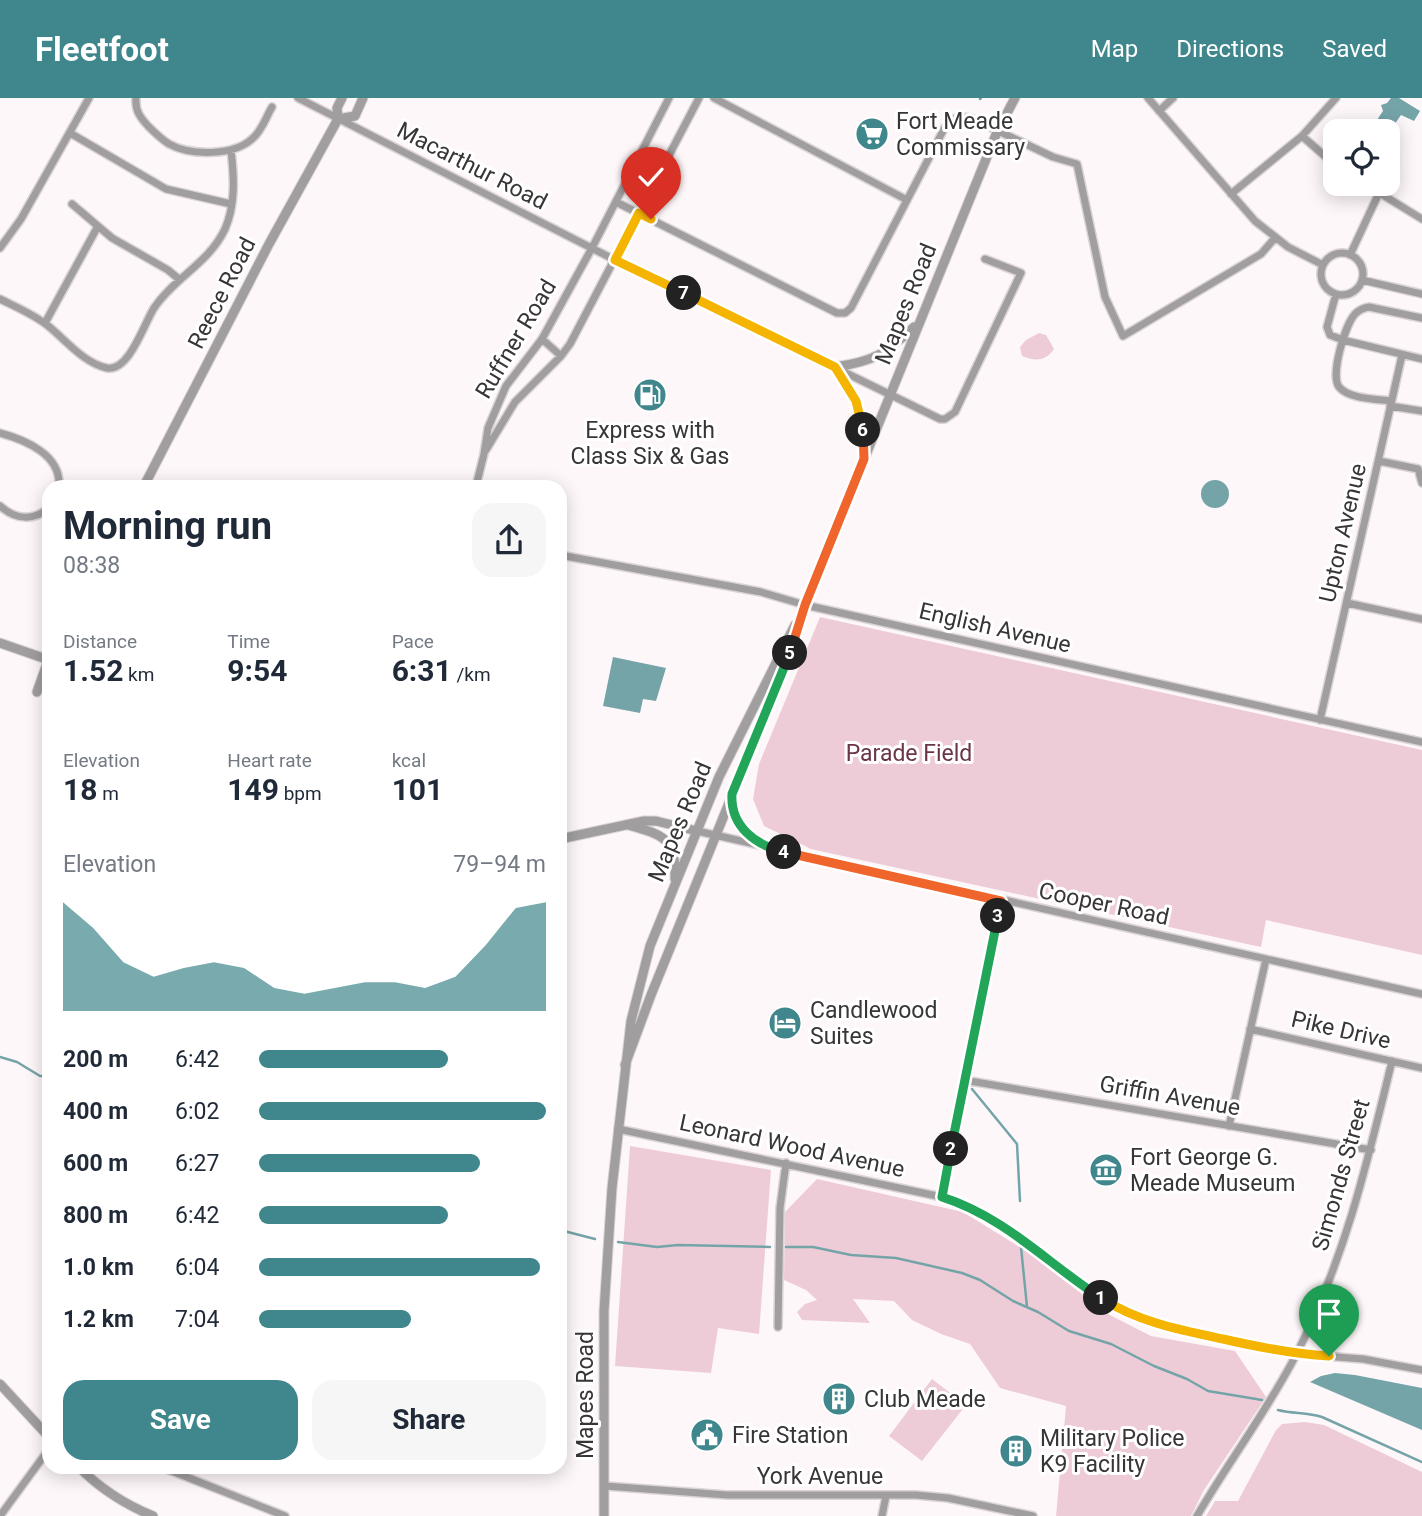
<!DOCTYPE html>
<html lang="en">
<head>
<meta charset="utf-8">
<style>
  body { margin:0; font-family:Roboto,sans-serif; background:#f6f6f7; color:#1f2937; height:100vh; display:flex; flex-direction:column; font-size:26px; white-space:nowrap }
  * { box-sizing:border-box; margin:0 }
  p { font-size:23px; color:#747a83 }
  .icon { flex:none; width:38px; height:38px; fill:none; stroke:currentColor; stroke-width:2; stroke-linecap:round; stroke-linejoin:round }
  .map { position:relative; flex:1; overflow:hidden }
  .details { position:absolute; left:42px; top:382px; width:525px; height:994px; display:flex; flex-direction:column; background:#fff; border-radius:21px; box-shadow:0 4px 18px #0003 }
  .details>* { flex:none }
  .tools { position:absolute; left:1323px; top:21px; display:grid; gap:14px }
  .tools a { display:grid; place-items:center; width:77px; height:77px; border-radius:14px; background:#fff; box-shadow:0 4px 18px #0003; font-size:35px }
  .pin { position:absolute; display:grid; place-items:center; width:60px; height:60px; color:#fff; margin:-72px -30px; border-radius:50% 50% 50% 0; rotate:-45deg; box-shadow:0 0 7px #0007 }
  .pin .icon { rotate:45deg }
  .km { position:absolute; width:35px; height:35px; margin:-18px; border-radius:50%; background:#222; color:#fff; font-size:19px; line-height:35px; text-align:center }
  .round { display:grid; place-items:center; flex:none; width:74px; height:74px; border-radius:21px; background:#f6f6f7 }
  .head { display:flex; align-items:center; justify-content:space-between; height:119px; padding:0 21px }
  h1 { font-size:38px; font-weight:700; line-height:52px }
  .stats { display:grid; grid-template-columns:repeat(3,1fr); gap:10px; height:119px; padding:7px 21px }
  .stats div { display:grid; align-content:center }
  .stats b { font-size:30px; font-weight:700 }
  .stats small { font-size:19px; font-weight:400 }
  .stats p { font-size:19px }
  .chart { height:196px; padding:14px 21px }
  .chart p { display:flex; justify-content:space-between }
  .chart svg { width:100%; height:126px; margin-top:7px; fill:#3f878c; opacity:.7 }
  .cta { display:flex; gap:14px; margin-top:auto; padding:14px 21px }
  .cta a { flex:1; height:80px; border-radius:21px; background:#3f878c; color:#fff; font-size:28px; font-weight:700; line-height:80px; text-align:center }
  .cta a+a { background:#f6f6f7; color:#1f2937 }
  ul { padding:0 21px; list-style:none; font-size:23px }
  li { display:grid; grid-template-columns:112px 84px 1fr; align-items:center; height:52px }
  li i { height:18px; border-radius:9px; background:#3f878c }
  header { display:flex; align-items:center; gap:42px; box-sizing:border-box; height:98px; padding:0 35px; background:#3f878c; color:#fff }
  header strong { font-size:33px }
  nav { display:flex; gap:38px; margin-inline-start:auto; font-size:24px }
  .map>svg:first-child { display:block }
  .green { fill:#eeccd7 }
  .water { fill:#75a4a8 }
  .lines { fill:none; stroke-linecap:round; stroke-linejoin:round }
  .stream { stroke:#75a4a8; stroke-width:2.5 }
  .minor-casing { stroke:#dad4d6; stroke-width:10 }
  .tertiary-casing { stroke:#dad4d6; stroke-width:11 }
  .minor { stroke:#a19e9f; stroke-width:7 }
  .tertiary { stroke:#a19e9f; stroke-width:9 }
  .split-1-casing { stroke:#fff; stroke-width:14 }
  .split-2-casing { stroke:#fff; stroke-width:14 }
  .split-3-casing { stroke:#fff; stroke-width:14 }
  .split-4-casing { stroke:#fff; stroke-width:14 }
  .split-5-casing { stroke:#fff; stroke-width:14 }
  .split-6-casing { stroke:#fff; stroke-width:14 }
  .split-7-casing { stroke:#fff; stroke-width:14 }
  .split-8-casing { stroke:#fff; stroke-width:14 }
  .split-1 { stroke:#f5b400; stroke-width:9 }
  .split-2 { stroke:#22a559; stroke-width:9 }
  .split-3 { stroke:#22a559; stroke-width:9 }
  .split-4 { stroke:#f0652b; stroke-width:9 }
  .split-5 { stroke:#22a559; stroke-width:9 }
  .split-6 { stroke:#f0652b; stroke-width:9 }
  .split-7 { stroke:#f5b400; stroke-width:9 }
  .split-8 { stroke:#f5b400; stroke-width:9 }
  .labels { text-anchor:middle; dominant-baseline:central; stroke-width:6; stroke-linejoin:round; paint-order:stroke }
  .poi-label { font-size:23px; fill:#383536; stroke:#fff; text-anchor:start }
  .street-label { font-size:23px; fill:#383536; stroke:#fff }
  .park-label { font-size:23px; fill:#6b3549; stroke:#fff }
</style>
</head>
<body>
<header>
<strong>Fleetfoot</strong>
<nav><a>Map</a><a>Directions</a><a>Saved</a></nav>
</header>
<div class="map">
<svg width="1422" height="1418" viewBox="0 0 1422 1418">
  <rect width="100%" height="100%" fill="#fef7f9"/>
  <path class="green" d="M1039 235 1046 237 1054 251C1045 264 1035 263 1022 258L1020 249 1026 242Z
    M820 519 1422 652V857L1266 822 1261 849 829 755 811 751 764 728 753 701 759 666Z
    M630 1048 771 1072 759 1236 718 1230 711 1275 615 1268Z
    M817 1081 963 1114 1026 1153 1108 1216 1151 1238 1235 1253 1266 1299 1204 1392 1191 1418H1056L1066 1308 1000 1290 970 1246 941 1236 912 1222 894 1203 853 1201 870 1225 802 1222 797 1214 805 1206 817 1202 806 1192 784 1182 785 1114Z
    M932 1281 966 1307 922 1363 889 1338Z
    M1305 1324 1324 1327 1422 1374V1418H1206L1215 1403H1238L1276 1332 1282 1326Z"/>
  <path class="water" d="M1391 0H1399L1420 13 1414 23 1401 17 1392 30 1377 22 1383 13 1381 7 1387 5Z
    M1201 396a14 14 0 1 1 28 0a14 14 0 1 1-28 0Z
    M613 559 666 570 656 603 643 601 640 615 603 608Z
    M1335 1275 1355 1277 1422 1290V1332L1310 1284 1321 1278Z"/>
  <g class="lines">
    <path class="stream" d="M980 1 981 0
      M0 959 17 964 40 978H49
      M972 991 1017 1046 1020 1103
      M560 1132 595 1141
      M618 1144 657 1149 678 1147 770 1149
      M786 1149H813L851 1157 896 1160 962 1175 980 1182 1013 1203 1038 1214 1069 1233 1111 1246 1154 1268 1187 1281 1208 1293 1262 1302
      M1021 1149 1027 1209
      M1278 1312C1293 1316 1307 1314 1322 1319L1422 1364"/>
    <defs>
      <path id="minor" d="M136 0C135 13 140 19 148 28 155 35 161 41 169 46 191 58 233 58 252 41 262 33 266 19 272 9
        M298 0 615 162 940 321H945L955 314 1021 175 985 161
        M714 0 907 102
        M1148 0 1255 123 1288 149 1323 167
        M1159 13 1173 0
        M70 35 166 91 231 106
        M1302 38 1335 67
        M1365 86 1422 121
        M1231 96 1302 38 1336 0
        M616 104 837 215H845L851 210 945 29C953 19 959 18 971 20L1053 59 1077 66 1105 199 1123 238 1261 156 1275 140
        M72 106 112 140 168 172 180 182
        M0 150 21 121 89 0
        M1321 176a21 21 0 1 1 42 0a21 21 0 1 1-42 0Z
        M1350 157 1379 95
        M1362 182 1422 196
        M1336 196 1327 229 1330 237 1343 242 1422 261
        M0 201C16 209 33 216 47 227 65 241 83 265 107 270 129 274 144 226 154 210 174 180 209 165 225 131 236 106 234 78 231 52
        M45 225 98 128
        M542 241 561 258
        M1391 303C1376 301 1349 301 1339 289 1330 277 1345 227 1355 216 1359 212 1363 210 1369 209L1422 220
        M1390 308 1422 313
        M0 335C26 342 61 357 59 388
        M486 352 515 304 561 258 570 246 699 0
        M1379 363 1418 371 1422 385
        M476 388 484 356 488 330 506 288 542 241 592 150 669 0
        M0 408C16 422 33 423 49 410
        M560 457 761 494 805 507 1422 644
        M1347 505 1422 521
        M1320 622 1402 257
        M697 733 1422 896
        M1250 931 1422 970
        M964 982 1371 1052
        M1229 1028 1266 861
        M618 1031 942 1099 961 1105 1000 1125 1096 1197 1133 1218 1194 1235 1297 1256 1363 1261 1422 1272
        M942 1099 1001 803
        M778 1229 780 1110 786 1065
        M159 1368 285 1418
        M605 1388 727 1397H916L948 1400 1033 1418
        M0 1418 49 1351
        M882 1418 886 1398
        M1197 1418C1229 1363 1268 1312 1297 1255 1345 1160 1367 1066 1392 963"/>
      <path id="tertiary" d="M338 21 355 18 363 0
        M864 355C862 316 857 301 835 269 875 263 885 256 914 229
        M144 388 269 146 338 21 337 10 342 0
        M0 545 49 562
        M37 594 49 560
        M732 701C732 728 751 738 772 751
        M628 727C664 737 676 740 675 781
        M560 741 644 723H656L697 733
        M625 967 651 897 790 555 805 507 997 34 1015 0
        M0 1286 49 1339
        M78 1368C100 1391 124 1406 153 1418
        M604 1418V1213L612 1090 631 923 650 848 719 679 795 527"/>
    </defs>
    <use href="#minor" class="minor-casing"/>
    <use href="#tertiary" class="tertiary-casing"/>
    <use href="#minor" class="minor"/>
    <use href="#tertiary" class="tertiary"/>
  </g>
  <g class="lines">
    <defs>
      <path id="split-1" d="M1101 1200C1138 1224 1180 1232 1223 1241 1258 1249 1293 1256 1329 1258"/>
      <path id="split-2" d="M951 1051 942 1099C1005 1119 1047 1165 1101 1200"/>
      <path id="split-3" d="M951 1051 998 818"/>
      <path id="split-4" d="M784 754 1001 803 998 818"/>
      <path id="split-5" d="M784 754C755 747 730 728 732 696L790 555"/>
      <path id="split-6" d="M790 555 805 507 864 361 863 332"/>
      <path id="split-7" d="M684 195 835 269 856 303 863 332"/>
      <path id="split-8" d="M651 121 639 115 615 162 684 195"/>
    </defs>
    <use href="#split-1" class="split-1-casing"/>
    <use href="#split-2" class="split-2-casing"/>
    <use href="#split-3" class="split-3-casing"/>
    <use href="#split-4" class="split-4-casing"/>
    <use href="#split-5" class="split-5-casing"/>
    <use href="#split-6" class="split-6-casing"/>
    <use href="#split-7" class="split-7-casing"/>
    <use href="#split-8" class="split-8-casing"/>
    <use href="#split-1" class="split-1"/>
    <use href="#split-2" class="split-2"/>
    <use href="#split-3" class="split-3"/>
    <use href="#split-4" class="split-4"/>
    <use href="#split-5" class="split-5"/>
    <use href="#split-6" class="split-6"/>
    <use href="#split-7" class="split-7"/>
    <use href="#split-8" class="split-8"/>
  </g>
  <defs>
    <symbol id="supermarket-disc" viewBox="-11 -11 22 22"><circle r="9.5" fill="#3f878c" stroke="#fff"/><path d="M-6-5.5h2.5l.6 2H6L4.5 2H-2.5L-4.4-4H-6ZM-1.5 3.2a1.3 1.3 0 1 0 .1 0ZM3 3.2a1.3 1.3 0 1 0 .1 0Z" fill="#fff"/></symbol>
    <symbol id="fuel-disc" viewBox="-11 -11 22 22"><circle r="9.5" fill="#3f878c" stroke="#fff"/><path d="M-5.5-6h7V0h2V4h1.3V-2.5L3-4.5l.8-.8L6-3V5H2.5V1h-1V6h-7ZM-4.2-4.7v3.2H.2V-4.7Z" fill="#fff"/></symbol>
    <symbol id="hotel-disc" viewBox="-11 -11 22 22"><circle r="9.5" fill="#3f878c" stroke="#fff"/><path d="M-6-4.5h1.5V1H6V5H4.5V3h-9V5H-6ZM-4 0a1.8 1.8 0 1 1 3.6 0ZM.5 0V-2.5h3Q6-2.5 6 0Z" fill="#fff"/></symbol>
    <symbol id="museum-disc" viewBox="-11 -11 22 22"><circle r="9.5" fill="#3f878c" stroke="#fff"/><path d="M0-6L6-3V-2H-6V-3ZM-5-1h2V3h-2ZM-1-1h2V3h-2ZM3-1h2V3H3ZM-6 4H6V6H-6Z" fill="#fff"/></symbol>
    <symbol id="building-disc" viewBox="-11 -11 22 22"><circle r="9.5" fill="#3f878c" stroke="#fff"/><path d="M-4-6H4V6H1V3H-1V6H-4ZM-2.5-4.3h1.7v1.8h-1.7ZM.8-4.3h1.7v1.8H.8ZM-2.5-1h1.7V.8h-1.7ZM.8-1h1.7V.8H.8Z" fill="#fff"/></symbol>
    <symbol id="civic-disc" viewBox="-11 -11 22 22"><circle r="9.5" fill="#3f878c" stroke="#fff"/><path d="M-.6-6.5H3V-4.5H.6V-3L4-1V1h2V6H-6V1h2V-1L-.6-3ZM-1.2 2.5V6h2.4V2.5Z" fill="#fff"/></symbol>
  </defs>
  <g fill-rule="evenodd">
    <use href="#supermarket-disc" x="853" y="17" width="38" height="38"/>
    <use href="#fuel-disc" x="631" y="278" width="38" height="38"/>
    <use href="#hotel-disc" x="766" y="906" width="38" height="38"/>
    <use href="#museum-disc" x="1087" y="1053" width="38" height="38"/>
    <use href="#building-disc" x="820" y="1282" width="38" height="38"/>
    <use href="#civic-disc" x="688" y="1318" width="38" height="38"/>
    <use href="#building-disc" x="997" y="1334" width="38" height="38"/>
  </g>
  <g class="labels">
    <g class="poi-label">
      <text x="896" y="23">Fort Meade<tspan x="896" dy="26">Commissary</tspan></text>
      <text x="650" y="332" text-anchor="middle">Express with<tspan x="650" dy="26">Class Six &amp; Gas</tspan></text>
      <text x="810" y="912">Candlewood<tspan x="810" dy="26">Suites</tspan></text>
      <text x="1130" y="1059">Fort George G.<tspan x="1130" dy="26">Meade Museum</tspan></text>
      <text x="864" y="1301">Club Meade</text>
      <text x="732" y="1337">Fire Station</text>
      <text x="1040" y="1340">Military Police<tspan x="1040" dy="26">K9 Facility</tspan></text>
    </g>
    <g class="street-label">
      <text transform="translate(472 68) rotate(27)">Macarthur Road</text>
      <text transform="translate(222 195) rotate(-63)">Reece Road</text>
      <text transform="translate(906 206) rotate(-68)">Mapes Road</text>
      <text transform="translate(516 241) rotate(-59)">Ruffner Road</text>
      <text transform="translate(1343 435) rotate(-77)">Upton Avenue</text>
      <text transform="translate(995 530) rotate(13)">English Avenue</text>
      <text transform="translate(680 724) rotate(-67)">Mapes Road</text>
      <text transform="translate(1104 806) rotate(12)">Cooper Road</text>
      <text transform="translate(1341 932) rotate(13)">Pike Drive</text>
      <text transform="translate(1170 998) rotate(10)">Griffin Avenue</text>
      <text transform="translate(792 1048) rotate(12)">Leonard Wood Avenue</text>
      <text transform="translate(1341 1077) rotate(-74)">Simonds Street</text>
      <text transform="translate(585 1297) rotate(-90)">Mapes Road</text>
      <text x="820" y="1378">York Avenue</text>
    </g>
    <g class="park-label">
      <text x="909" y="655">Parade Field</text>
    </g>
  </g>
</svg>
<div class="tools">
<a><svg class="icon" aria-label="locate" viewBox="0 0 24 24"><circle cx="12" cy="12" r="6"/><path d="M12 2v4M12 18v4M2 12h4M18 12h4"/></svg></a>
</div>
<div class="pin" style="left:1329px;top:1258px;background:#1e9e55"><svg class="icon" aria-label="arrive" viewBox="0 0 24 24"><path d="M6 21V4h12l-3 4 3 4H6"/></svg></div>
<div class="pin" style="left:651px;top:121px;background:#d93025"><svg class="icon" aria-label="check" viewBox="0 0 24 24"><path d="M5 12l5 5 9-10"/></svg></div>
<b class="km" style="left:1101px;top:1200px">1</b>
<b class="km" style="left:951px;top:1051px">2</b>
<b class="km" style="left:998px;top:818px">3</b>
<b class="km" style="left:784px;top:754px">4</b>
<b class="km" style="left:790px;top:555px">5</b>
<b class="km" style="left:863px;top:332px">6</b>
<b class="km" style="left:684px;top:195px">7</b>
<section class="details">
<div class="head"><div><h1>Morning run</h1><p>08:38</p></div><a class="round"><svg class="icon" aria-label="share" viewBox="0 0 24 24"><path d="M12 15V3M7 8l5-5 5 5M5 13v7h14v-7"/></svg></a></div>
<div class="stats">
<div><p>Distance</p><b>1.52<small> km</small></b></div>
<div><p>Time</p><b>9:54</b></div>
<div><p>Pace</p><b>6:31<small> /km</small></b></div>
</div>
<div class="stats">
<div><p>Elevation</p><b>18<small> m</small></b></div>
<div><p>Heart rate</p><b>149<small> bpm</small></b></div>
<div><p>kcal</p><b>101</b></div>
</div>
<div class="chart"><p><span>Elevation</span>79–94 m</p>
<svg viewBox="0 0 160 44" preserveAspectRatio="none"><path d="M0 44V6L10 15L20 27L30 32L40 29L50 27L60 29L70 36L80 38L90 36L100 34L110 34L120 36L130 32L140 21L150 8L160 6V44z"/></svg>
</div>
<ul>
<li><b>200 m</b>6:42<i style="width:66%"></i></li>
<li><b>400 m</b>6:02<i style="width:100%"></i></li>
<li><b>600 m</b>6:27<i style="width:77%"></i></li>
<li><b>800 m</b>6:42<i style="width:66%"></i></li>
<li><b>1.0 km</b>6:04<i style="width:98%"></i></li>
<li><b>1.2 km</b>7:04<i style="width:53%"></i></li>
</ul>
<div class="cta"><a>Save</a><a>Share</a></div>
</section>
</div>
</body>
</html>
